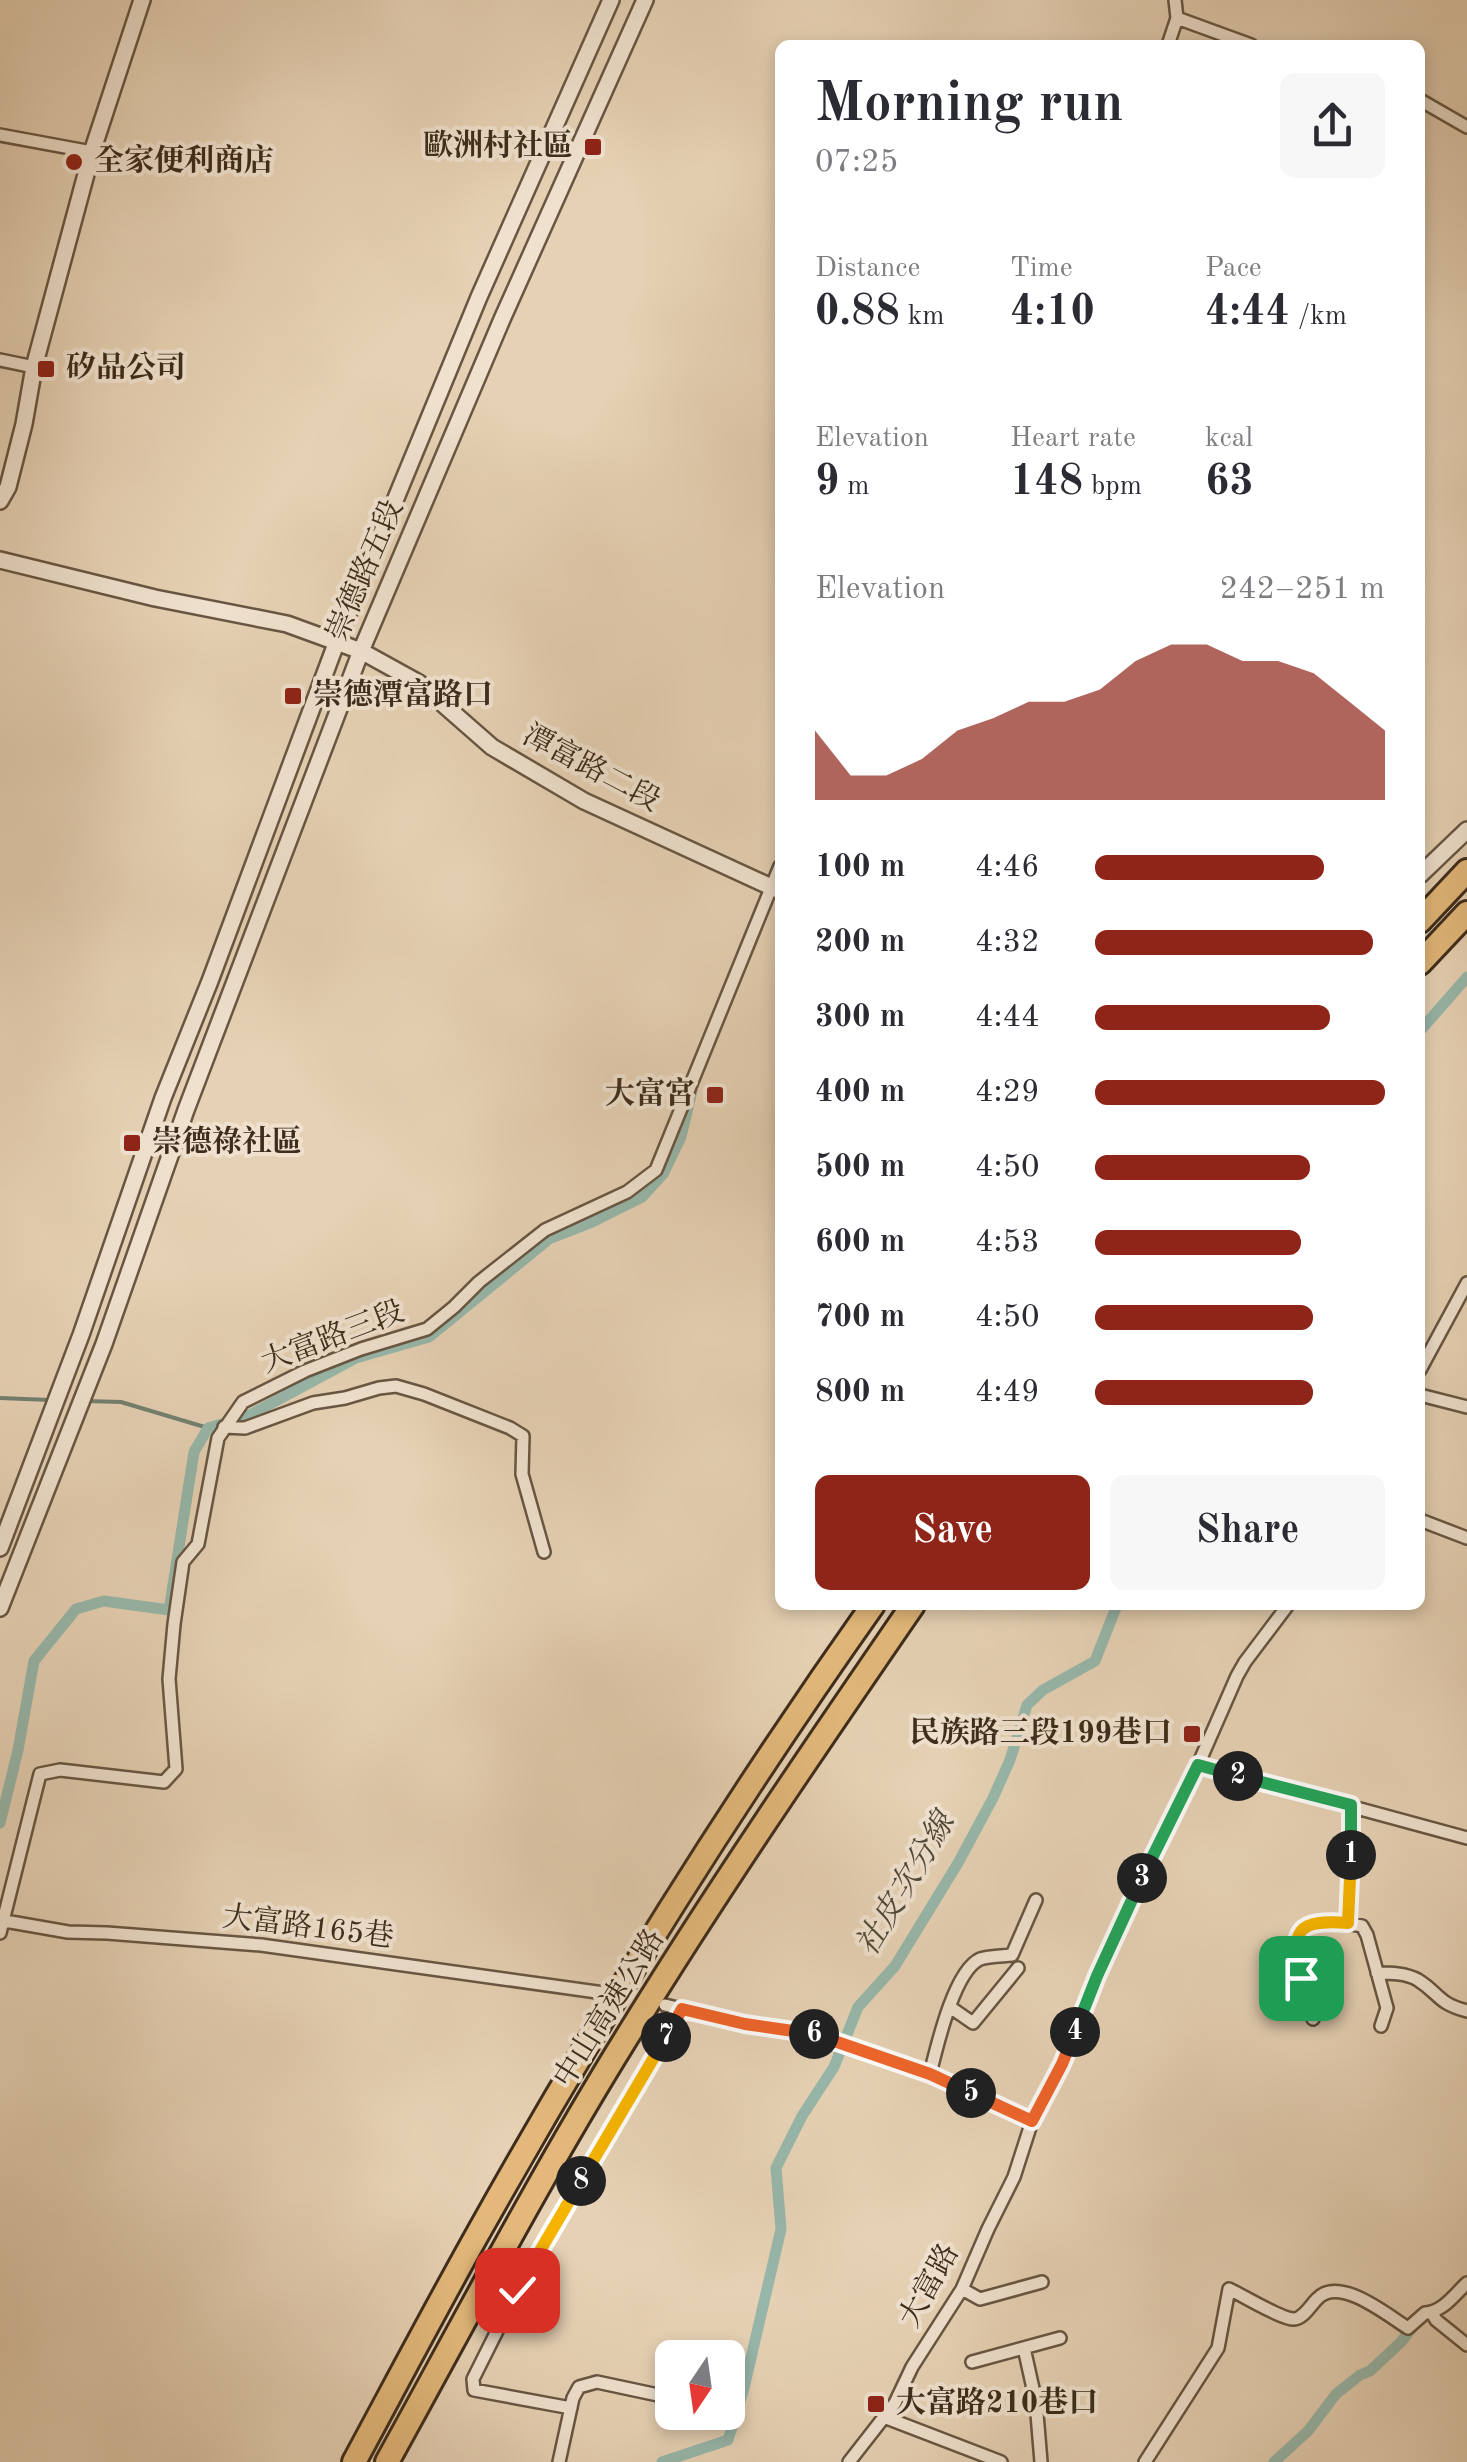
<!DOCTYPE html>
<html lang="en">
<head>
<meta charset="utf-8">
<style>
  body { margin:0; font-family:"Old Standard TT","Noto Serif TC",serif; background:#f7f7f7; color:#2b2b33; height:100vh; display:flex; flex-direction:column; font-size:38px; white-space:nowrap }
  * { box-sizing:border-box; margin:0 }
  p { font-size:32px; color:#7c7c81 }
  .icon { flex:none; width:55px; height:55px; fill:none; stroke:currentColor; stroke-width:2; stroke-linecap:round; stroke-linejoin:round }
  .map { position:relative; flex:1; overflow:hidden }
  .drawer { position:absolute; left:775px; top:40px; width:650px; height:1570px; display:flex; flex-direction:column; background:#fff; border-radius:15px; box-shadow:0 5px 15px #0003 }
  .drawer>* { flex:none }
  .needle { width:65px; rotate:193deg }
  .fabs { position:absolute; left:655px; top:2340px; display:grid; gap:20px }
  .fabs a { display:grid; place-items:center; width:90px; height:90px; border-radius:15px; background:#fff; box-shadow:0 5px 15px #0003; font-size:50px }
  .pin { position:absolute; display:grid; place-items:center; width:85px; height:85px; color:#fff; margin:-42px; border-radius:20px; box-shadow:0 5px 15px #0006 }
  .km { position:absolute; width:50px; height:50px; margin:-25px; border-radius:50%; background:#222; color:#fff; font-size:28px; line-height:50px; text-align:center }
  .round { display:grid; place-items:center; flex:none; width:105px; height:105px; border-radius:15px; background:#f7f7f7 }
  .headline { display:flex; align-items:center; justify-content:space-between; height:170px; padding:0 40px }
  h1 { font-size:55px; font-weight:700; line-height:75px }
  .stats { display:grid; grid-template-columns:repeat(3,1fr); gap:15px; height:170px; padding:10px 40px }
  .stats div { display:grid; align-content:center }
  .stats b { font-size:42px; font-weight:700 }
  .stats small { font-size:28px; font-weight:400 }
  .stats p { font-size:28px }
  .chart { height:280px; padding:20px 40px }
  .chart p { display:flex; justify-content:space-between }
  .chart svg { width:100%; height:180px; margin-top:10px; fill:#8f2418; opacity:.7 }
  .primary-button { display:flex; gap:20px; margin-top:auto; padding:20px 40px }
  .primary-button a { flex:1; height:115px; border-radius:15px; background:#8f2418; color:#fff; font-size:40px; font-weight:700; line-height:115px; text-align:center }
  .primary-button a+a { background:#f7f7f7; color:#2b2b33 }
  ul { padding:0 40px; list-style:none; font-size:32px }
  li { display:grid; grid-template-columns:160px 120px 1fr; align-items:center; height:75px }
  li i { height:25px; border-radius:12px; background:#8f2418 }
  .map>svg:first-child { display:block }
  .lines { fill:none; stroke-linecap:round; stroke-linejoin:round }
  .stream { stroke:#738071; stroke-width:4 }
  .canal { stroke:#97b7aa; stroke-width:11 }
  .minor-casing { stroke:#685642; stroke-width:16 }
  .tertiary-casing { stroke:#685642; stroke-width:20 }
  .motorway-casing { stroke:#3e2d1c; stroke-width:28 }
  .minor { stroke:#efe1ce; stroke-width:11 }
  .tertiary { stroke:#efe1ce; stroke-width:15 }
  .motorway { stroke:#e3b87a; stroke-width:22 }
  .split-1-casing { stroke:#fff; stroke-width:20 }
  .split-2-casing { stroke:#fff; stroke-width:20 }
  .split-3-casing { stroke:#fff; stroke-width:20 }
  .split-4-casing { stroke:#fff; stroke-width:20 }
  .split-5-casing { stroke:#fff; stroke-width:20 }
  .split-6-casing { stroke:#fff; stroke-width:20 }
  .split-7-casing { stroke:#fff; stroke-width:20 }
  .split-8-casing { stroke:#fff; stroke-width:20 }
  .split-9-casing { stroke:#fff; stroke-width:20 }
  .split-1 { stroke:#f5b400; stroke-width:12 }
  .split-2 { stroke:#22a559; stroke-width:12 }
  .split-3 { stroke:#22a559; stroke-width:12 }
  .split-4 { stroke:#22a559; stroke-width:12 }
  .split-5 { stroke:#f0652b; stroke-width:12 }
  .split-6 { stroke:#f0652b; stroke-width:12 }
  .split-7 { stroke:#f0652b; stroke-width:12 }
  .split-8 { stroke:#f5b400; stroke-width:12 }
  .split-9 { stroke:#f5b400; stroke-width:12 }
  .poi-dot { fill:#8f2418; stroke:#efe1ce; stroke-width:4 }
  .labels { text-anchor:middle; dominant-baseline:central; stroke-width:8; stroke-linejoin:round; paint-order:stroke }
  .poi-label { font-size:30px; font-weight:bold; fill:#3e2d1c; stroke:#efe1ce; text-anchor:start }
  .street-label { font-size:30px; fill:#3e2d1c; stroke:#efe1ce }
  .water-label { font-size:32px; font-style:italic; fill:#504938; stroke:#efe1ce }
</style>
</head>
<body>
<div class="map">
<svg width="1467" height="2462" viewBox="0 0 1467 2462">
  <rect width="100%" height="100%" fill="#e6d1b4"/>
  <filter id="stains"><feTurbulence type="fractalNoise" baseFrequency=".002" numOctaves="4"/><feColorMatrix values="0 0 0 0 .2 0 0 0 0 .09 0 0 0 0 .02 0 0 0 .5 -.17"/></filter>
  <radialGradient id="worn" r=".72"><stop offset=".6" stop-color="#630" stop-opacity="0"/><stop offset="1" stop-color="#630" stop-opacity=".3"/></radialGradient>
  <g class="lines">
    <path class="stream" d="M0 1398 50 1400
      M85 1401 121 1402 208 1428"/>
    <path class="canal" d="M1420 1031 1467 977
      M0 1823 18 1750 34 1661 76 1609 104 1601 169 1610 194 1452 208 1428 246 1417 356 1358 429 1337 549 1239 590 1223 642 1197 663 1174 681 1137 692 1091
      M662 2462 728 2440 744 2388 781 2229 776 2168 802 2116 834 2067 858 2007 895 1966 958 1863 993 1798 1010 1760 1027 1705 1043 1690 1095 1661 1117 1605
      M1274 2462 1308 2431 1336 2394 1360 2375 1370 2371 1401 2342 1416 2323"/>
    <defs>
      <path id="minor" d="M1177 18 1251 45
        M1168 45 1177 18 1175 0
        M1420 100 1467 127
        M0 135 92 152
        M0 360 34 367
        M1420 1370 1467 1283
        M1420 1395 1467 1407
        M224 1427 245 1428 313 1403 345 1398 379 1388 396 1386 424 1394 510 1428 523 1436 522 1474 544 1552
        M1420 1520 1467 1538
        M1198 1765 1467 1838
        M5 1921 68 1932 107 1933 261 1945 604 1993
        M1349 1923 1352 1837 1351 1805
        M0 1933 40 1774 60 1770 164 1782 176 1769 169 1679 174 1624 183 1562 198 1544 218 1438 243 1402 305 1371 361 1349 427 1329 454 1307 479 1282 545 1230 627 1192 656 1170 780 866
        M1377 1973C1390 1973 1406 1973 1418 1980 1440 1994 1437 2003 1467 2011
        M665 2005 745 2024 820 2035 930 2074 1032 2121
        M950 2007 973 2023 1018 1968
        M1313 2019C1295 1961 1270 1907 1362 1926L1367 1935 1387 2008 1381 2026
        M930 2074C937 2046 954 1971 980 1959 989 1956 1003 1956 1012 1955L1036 1900
        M962 2289 980 2299 1042 2282
        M1432 2313 1436 2320 1467 2345
        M1024 2348 1036 2402 1041 2462
        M972 2362 1060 2338
        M571 2408 474 2390 473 2379 517 2291 682 2009
        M884 2417 1001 2462
        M559 2462 573 2398 579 2387 597 2382 672 2398
        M849 2462 895 2403 912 2367 962 2289 988 2229 1014 2177 1032 2121 1066 2055 1097 1976 1155 1848 1198 1765 1237 1676 1245 1662 1288 1605
        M1145 2462 1218 2348 1229 2289C1242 2295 1281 2319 1294 2319 1303 2319 1311 2305 1317 2299 1339 2275 1387 2315 1408 2328L1425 2313C1443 2312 1455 2294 1467 2283"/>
      <path id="tertiary" d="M0 501 8 487 24 424 34 367 92 152 142 0
        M0 560 155 598 287 624 361 651 419 683 492 747 584 801 780 891
        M1420 875 1467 830
        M0 1548 81 1335 163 1098 210 981 337 641 479 297 611 0
        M0 1608 104 1344 186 1110 361 651 503 317 645 0"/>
      <path id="motorway" d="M1420 921 1467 871
        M1420 963 1467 913
        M354 2462C395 2386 435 2310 477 2235 598 2019 730 1807 873 1605
        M387 2462C465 2321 540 2177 625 2040 716 1892 814 1749 913 1605"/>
    </defs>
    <use href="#minor" class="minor-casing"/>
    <use href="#tertiary" class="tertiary-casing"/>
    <use href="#motorway" class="motorway-casing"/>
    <use href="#minor" class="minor"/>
    <use href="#tertiary" class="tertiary"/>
    <use href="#motorway" class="motorway"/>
  </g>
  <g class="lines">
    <defs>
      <path id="split-1" d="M1301 1978C1290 1930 1297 1919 1348 1923L1351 1855"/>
      <path id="split-2" d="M1238 1776 1351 1805V1855"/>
      <path id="split-3" d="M1142 1878 1198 1765 1238 1776"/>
      <path id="split-4" d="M1075 2032 1097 1976 1142 1878"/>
      <path id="split-5" d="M971 2093 1032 2121 1062 2064 1075 2032"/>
      <path id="split-6" d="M814 2034 930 2074 971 2093"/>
      <path id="split-7" d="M666 2037 682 2009 745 2024 814 2034"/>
      <path id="split-8" d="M581 2181 666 2037"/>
      <path id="split-9" d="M517 2290 581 2181"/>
    </defs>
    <use href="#split-1" class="split-1-casing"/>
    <use href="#split-2" class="split-2-casing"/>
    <use href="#split-3" class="split-3-casing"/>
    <use href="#split-4" class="split-4-casing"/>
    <use href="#split-5" class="split-5-casing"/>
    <use href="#split-6" class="split-6-casing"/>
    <use href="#split-7" class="split-7-casing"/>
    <use href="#split-8" class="split-8-casing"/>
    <use href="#split-9" class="split-9-casing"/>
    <use href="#split-1" class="split-1"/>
    <use href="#split-2" class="split-2"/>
    <use href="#split-3" class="split-3"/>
    <use href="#split-4" class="split-4"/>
    <use href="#split-5" class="split-5"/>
    <use href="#split-6" class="split-6"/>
    <use href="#split-7" class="split-7"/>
    <use href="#split-8" class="split-8"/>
    <use href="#split-9" class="split-9"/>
  </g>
  <g class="poi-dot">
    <rect x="583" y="137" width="20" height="20" rx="5"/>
    <circle cx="74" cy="162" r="10"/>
    <rect x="36" y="359" width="20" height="20" rx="5"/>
    <rect x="283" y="686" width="20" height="20" rx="5"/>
    <rect x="705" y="1085" width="20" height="20" rx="5"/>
    <rect x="122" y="1133" width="20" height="20" rx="5"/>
    <rect x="1182" y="1724" width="20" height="20" rx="5"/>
    <rect x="866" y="2394" width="20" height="20" rx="5"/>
  </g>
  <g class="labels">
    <g class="poi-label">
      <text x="573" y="147" text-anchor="end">歐洲村社區</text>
      <text x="94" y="162">全家便利商店</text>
      <text x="66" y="369">矽品公司</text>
      <text x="313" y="696">崇德潭富路口</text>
      <text x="695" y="1095" text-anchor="end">大富宮</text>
      <text x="152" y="1143">崇德祿社區</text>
      <text x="1172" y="1734" text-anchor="end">民族路三段199巷口</text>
      <text x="896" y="2404">大富路210巷口</text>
    </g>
    <g class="street-label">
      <text transform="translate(366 571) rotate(-67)">崇德路五段</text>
      <text transform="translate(591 769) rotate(28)">潭富路二段</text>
      <text transform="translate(333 1338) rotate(-21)">大富路三段</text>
      <text transform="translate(308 1928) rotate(7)">大富路165巷</text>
      <text transform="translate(610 2009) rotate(-58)">中山高速公路</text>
      <text transform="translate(930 2286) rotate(-61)">大富路</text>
    </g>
    <g class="water-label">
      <text transform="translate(907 1885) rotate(-59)">社皮次分線</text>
    </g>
  </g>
  <rect width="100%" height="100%" filter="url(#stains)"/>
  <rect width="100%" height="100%" fill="url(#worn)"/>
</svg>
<div class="fabs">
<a><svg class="needle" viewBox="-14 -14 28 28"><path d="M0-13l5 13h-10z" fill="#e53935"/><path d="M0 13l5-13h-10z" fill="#7c7c81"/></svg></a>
</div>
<div class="pin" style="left:1301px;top:1978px;background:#1e9e55"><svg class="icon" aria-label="arrive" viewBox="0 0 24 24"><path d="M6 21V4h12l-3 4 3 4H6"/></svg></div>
<div class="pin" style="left:517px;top:2290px;background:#d93025"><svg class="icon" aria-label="check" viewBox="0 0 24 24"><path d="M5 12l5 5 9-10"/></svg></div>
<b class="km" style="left:1351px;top:1855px">1</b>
<b class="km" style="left:1238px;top:1776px">2</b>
<b class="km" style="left:1142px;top:1878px">3</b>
<b class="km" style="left:1075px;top:2032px">4</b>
<b class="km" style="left:971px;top:2093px">5</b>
<b class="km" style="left:814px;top:2034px">6</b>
<b class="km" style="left:666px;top:2037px">7</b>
<b class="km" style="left:581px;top:2181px">8</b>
<section class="drawer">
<div class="headline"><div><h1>Morning run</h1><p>07:25</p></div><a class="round"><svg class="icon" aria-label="share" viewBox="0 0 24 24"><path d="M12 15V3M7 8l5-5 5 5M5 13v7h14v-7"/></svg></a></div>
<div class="stats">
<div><p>Distance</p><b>0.88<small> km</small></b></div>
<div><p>Time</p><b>4:10</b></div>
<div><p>Pace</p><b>4:44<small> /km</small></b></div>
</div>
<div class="stats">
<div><p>Elevation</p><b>9<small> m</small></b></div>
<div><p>Heart rate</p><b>148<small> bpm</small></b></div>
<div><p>kcal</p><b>63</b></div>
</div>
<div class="chart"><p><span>Elevation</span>242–251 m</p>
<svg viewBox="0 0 160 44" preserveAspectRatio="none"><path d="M0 44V27L10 38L20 38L30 34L40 27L50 24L60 20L70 20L80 17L90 10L100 6L110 6L120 10L130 10L140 13L150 20L160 27V44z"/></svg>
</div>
<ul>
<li><b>100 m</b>4:46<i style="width:79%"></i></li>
<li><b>200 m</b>4:32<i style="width:96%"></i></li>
<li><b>300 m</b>4:44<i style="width:81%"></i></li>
<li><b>400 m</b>4:29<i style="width:100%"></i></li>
<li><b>500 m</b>4:50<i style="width:74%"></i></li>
<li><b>600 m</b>4:53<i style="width:71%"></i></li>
<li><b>700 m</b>4:50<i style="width:75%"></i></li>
<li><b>800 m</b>4:49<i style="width:75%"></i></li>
</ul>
<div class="primary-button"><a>Save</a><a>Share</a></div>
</section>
</div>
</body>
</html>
